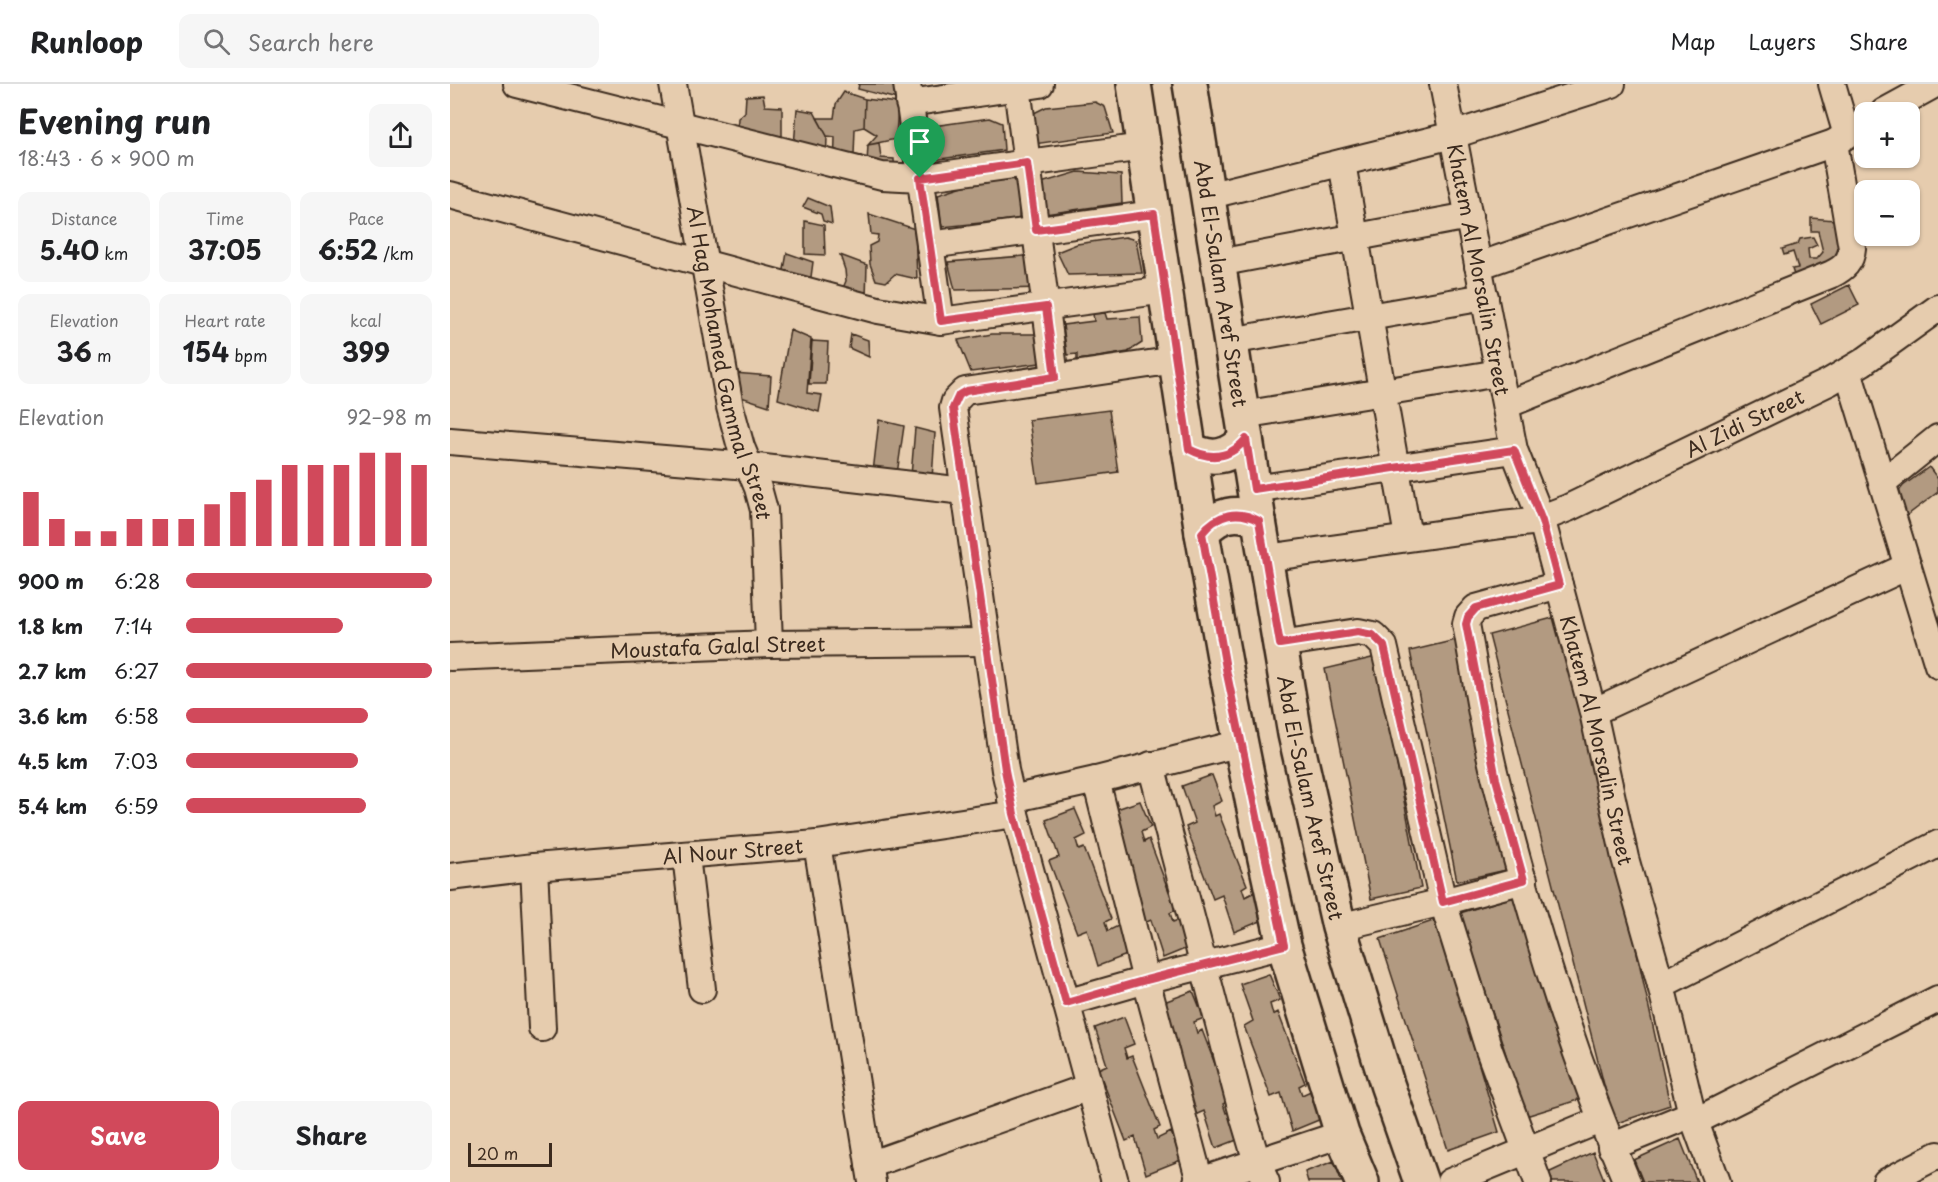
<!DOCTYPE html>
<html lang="en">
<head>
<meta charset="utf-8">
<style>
  body { margin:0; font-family:"Playpen Sans",sans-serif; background:#f6f6f6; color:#202124; height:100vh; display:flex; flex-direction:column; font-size:22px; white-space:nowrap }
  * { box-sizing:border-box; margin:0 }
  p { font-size:20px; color:#757577 }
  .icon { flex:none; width:33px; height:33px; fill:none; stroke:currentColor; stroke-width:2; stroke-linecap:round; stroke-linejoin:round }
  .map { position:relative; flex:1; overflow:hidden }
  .side { display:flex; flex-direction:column; background:#fff; width:450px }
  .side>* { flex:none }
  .controls { position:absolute; left:1404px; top:18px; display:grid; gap:12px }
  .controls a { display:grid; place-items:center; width:66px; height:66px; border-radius:12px; background:#fff; box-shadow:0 2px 4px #0004; font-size:30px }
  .scale { position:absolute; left:18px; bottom:15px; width:84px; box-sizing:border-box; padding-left:6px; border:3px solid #3b2a1e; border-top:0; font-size:16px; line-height:21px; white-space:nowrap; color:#3b2a1e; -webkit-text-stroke:4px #e6ccae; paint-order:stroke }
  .pin { position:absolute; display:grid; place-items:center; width:51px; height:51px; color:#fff; margin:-62px -26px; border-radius:50% 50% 50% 0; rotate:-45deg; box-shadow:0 0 6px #0007 }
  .pin .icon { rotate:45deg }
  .round { display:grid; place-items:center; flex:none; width:63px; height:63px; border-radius:12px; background:#f6f6f6 }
  .summary { display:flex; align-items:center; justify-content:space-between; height:102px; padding:0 18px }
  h1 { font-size:33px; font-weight:700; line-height:45px }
  .figures { display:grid; grid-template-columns:repeat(3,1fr); gap:9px; height:102px; padding:6px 18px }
  .figures div { display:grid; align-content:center; border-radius:12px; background:#f6f6f6; text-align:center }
  .figures b { font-size:26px; font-weight:700 }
  .figures small { font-size:16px; font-weight:400 }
  .figures p { font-size:16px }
  .chart { height:168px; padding:12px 18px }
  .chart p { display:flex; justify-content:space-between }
  .chart svg { width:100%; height:108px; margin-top:6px; stroke:#d1495b; stroke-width:6 }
  .button { display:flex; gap:12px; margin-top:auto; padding:12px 18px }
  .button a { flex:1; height:69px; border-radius:12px; background:#d1495b; color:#fff; font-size:24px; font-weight:700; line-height:69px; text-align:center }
  .button a+a { background:#f6f6f6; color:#202124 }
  ul { padding:0 18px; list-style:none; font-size:20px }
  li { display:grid; grid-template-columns:96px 72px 1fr; align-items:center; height:45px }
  li i { height:15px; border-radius:8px; background:#d1495b }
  header { display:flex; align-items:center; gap:36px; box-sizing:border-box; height:84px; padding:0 30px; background:#fff; border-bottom:2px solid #e0e0e0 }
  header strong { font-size:28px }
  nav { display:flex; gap:33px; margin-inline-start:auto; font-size:21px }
  .search { width:420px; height:54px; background:#f6f6f6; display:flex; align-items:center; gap:15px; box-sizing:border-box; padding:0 21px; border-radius:12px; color:#757577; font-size:22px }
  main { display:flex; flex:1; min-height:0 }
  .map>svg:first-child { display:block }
  .building { fill:#b29a81; stroke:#3b2a1e; stroke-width:1.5 }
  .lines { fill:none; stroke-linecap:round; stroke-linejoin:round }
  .street-casing { stroke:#3b2a1e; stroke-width:30 }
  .secondary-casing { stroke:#3b2a1e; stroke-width:38 }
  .street { stroke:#e6ccae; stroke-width:26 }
  .secondary { stroke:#e6ccae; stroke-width:33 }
  .route-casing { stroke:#fff; stroke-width:12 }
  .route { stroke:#d1495b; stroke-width:8 }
  .labels { text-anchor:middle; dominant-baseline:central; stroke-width:4.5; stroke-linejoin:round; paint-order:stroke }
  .street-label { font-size:20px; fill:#3b2a1e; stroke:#e6ccae }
</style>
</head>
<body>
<header>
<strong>Runloop</strong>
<div class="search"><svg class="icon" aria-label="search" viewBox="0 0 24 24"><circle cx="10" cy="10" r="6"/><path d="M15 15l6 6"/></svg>Search here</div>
<nav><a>Map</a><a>Layers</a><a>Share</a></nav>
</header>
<main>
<section class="side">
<div class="summary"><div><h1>Evening run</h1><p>18:43 · 6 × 900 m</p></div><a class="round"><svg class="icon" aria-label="share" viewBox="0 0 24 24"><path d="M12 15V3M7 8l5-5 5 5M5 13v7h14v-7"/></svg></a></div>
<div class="figures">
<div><p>Distance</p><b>5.40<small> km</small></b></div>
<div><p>Time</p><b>37:05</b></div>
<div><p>Pace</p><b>6:52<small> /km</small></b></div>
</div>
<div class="figures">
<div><p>Elevation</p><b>36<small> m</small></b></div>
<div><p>Heart rate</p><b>154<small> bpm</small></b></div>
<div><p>kcal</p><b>399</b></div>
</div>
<div class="chart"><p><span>Elevation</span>92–98 m</p>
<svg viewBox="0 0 160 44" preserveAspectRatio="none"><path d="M5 44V22M15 44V33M25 44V38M35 44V38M45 44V33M55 44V33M65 44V33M75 44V27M85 44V22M95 44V17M105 44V11M115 44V11M125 44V11M135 44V6M145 44V6M155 44V11"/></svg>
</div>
<ul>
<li><b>900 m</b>6:28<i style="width:100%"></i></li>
<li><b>1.8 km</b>7:14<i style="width:64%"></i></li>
<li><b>2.7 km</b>6:27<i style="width:100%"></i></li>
<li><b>3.6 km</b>6:58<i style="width:74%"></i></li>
<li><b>4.5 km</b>7:03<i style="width:70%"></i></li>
<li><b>5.4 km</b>6:59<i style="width:73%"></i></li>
</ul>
<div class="button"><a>Save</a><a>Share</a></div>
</section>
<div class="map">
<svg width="1488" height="1098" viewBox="0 0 1488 1098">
  <rect width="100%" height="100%" fill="#e6ccae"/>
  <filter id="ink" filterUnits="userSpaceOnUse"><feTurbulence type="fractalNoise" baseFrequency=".0167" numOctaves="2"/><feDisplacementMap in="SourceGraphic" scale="12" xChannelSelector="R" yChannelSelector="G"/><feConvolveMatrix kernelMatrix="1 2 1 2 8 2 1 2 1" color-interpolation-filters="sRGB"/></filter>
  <g filter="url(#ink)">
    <path class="building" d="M409 0H447V15L408 5Z
      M394 8 415 15 414 43 405 45 404 71 411 72 409 98 384 92 385 53 377 52 367 34H384L386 20Z
      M313 11 315 22 332 23V71L287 49 288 34 295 28 296 12Z
      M415 15 448 19 446 55 418 61 427 51 414 43Z
      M645 18 655 23 663 49 584 60 580 31 596 23Z
      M347 25 364 28 377 52 376 83 343 74Z
      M540 34 552 39 554 66 483 76 475 47 490 41Z
      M429 59 431 74 444 75 445 102 417 80 418 61Z
      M628 88 671 91 672 119 595 130 591 99Z
      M558 92 570 100 569 135 492 143 488 110 532 96Z
      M358 114 380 123 382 140 373 137 371 130 353 123Z
      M1396 125 1413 178 1347 200 1342 185 1348 184 1343 168 1334 171 1332 165 1348 160 1350 155 1363 153 1367 161 1358 165 1359 175H1367L1373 168 1368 147H1361V134L1385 136Z
      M419 130 465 145 467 195 445 190 436 198 426 196 420 180 419 162 427 158 428 151 421 150Z
      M355 137 374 141 375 171 355 170Z
      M675 153 686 156 692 189 618 191 607 168 627 160Z
      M337 169 363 178 358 215 329 213Z
      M390 171 417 181 416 213 390 211 396 197 395 186Z
      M586 171 593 204 505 206 498 178Z
      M1399 201 1409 221 1371 240 1361 220Z
      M655 229 657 235 690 233 692 259 678 268 642 274 627 276V270L617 271 613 241 644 237 643 230Z
      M340 246 361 255 357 309 372 311 369 328 328 315Z
      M401 250 418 256 419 273 399 264Z
      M542 250H588L590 279 521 288 508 256Z
      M362 257 378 258 376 300H359Z
      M284 289 321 292 319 322 288 312Z
      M659 326 668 388 588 399 579 336Z
      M429 336 454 342 447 390 423 388Z
      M465 344 485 349 482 395 461 392Z
      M1479 383 1488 395V408L1455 433 1442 416 1453 402Z
      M1114 531 1220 1021 1164 1040 1039 551Z
      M1010 555 1056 786 1007 797 960 567Z
      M926 573 971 804 921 815 875 585Z
      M762 691 772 717 762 722 765 732 769 730 797 801 792 804 795 813 809 806 818 834 784 848 772 811 763 815 736 743 745 739 732 702Z
      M690 717 701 743 691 748 694 758 699 755 726 826 720 829 723 838 738 832 747 860 713 874 701 836 692 840 661 727Z
      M625 725 636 751 626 756 629 766 634 764 661 835 655 838 658 847 672 840 682 869 648 882 637 845 627 849 599 777 609 773 596 736Z
      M1063 813 1131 1015 1076 1032 1010 829Z
      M986 836 1049 1048 998 1066 930 855Z
      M819 890 830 916 820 920 823 931 828 928 855 999 849 1002 852 1011 867 1004 876 1033 842 1047 831 1009 821 1013 794 942 803 937 790 900Z
      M743 907 754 934 744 938 747 949 752 946 779 1017 773 1020 776 1029 791 1022 800 1051 766 1064 754 1027 745 1031 717 959 726 955 714 918Z
      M674 933 684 960 674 964 677 974 682 972 710 1043 704 1046 707 1055 721 1048 731 1076 696 1090 685 1053 676 1057 648 985 657 981 645 944Z
      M1230 1055 1247 1098H1193L1184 1076Z
      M1143 1068 1155 1098H1101L1098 1089Z
      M884 1077 892 1098H858L855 1088Z"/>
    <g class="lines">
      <defs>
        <g id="street">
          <path d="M67 0 432 92 470 94 693 63"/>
          <path id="s1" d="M223 0 280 323 291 363 308 404 314 426 319 560"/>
          <path d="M457 0 491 237"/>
          <path id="s2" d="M993 0 1064 366 1092 437 1143 628 1175 774 1211 901 1242 1030 1267 1098"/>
          <path d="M1382 0 1397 51"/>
          <path d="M567 3 605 293"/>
          <path d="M459 19 590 0"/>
          <path d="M1434 28 1485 0"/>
          <path d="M892 79 958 453"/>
          <path d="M0 111 428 226 491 237 715 206"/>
          <path d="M757 112 1003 51 1162 0"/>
          <path d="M480 161 704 130"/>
          <path d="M768 179 1019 132"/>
          <path d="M1028 182 1384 59 1414 40"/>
          <path d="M780 257 1035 213"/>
          <path d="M1398 287 1488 581"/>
          <path d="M1056 321 1382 190C1394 184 1401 178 1402 164L1384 59"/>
          <path d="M792 331 1049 289"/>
          <path d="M0 357 298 382 514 407"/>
          <path d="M1433 398 1488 354"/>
          <path d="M804 405 1064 366"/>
          <path id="s3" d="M816 474 1052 441 1092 437 1097 432 1118 424 1379 298 1413 278 1488 224"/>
          <path d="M1109 501 1026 524 1018 533 1016 540C1026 592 1033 645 1046 696 1081 833 1121 968 1177 1098"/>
          <path d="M830 560 908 548 923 551 934 562 993 818 1039 966 1088 1098"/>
          <path id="s4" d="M0 573 319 560 536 558"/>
          <path d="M1143 628 1458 482"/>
          <path d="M701 681 793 1031 807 1078 816 1098"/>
          <path d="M646 696 696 896 750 1098"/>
          <path d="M561 715 646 696 791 659"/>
          <path d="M367 760 422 1098"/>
          <path d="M236 772 252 905"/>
          <path d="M84 783 92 944"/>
          <path id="s5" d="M0 793 84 783 367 760 565 730"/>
          <path d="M889 843 993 818 1074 796"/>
          <path d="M1211 901 1488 760"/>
          <path d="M616 919 696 896 834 861"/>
          <path d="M1246 1037 1488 915"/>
          <path d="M1161 1063 1242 1030"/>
          <path d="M419 1081 639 1003"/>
          <path d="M665 1098 565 730 555 686 503 324 505 317 515 307 726 276"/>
          <path d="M747 1098 892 1050"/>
          <path d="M1000 1098 1150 1036"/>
          <path d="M1436 1098 1488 1071"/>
        </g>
        <g id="secondary">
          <path d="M684 0 752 449 777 590 803 720 834 861 892 1050 912 1098"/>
          <path id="s6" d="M740 0 809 437 845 650 889 843 937 1000 971 1098"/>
          <path d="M739 365C761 377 780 374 796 355"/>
          <path d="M752 449C767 430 788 425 809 437"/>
        </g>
      </defs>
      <use href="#street" class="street-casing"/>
      <use href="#secondary" class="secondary-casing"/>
      <use href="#street" class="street"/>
      <use href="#secondary" class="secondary"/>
    </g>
  </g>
  <g class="lines" filter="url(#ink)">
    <defs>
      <path id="route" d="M577 79 586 146 704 130 739 365C761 377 780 374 796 355L804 405 1064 366 1092 437 1109 501 1026 524 1018 533 1016 540 1046 695 1074 796 993 818 934 562 923 551 908 548 830 560 809 437C788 425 767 430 752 449L777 590 834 861 696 896 616 919 564 730 555 686 503 324 509 311 516 307 605 293 596 223 491 237 470 94Z"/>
    </defs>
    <use href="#route" class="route-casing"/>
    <use href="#route" class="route"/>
  </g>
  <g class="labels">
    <g class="street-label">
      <text stroke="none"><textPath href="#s2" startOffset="189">Khatem Al Morsalin Street</textPath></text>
      <text stroke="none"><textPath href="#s6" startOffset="202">Abd El-Salam Aref Street</textPath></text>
      <text stroke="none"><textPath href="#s1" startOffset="285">Al Hag Mohamed Gammal Street</textPath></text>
      <text stroke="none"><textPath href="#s3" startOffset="504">Al Zidi Street</textPath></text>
      <text stroke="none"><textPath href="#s4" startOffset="268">Moustafa Galal Street</textPath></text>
      <text stroke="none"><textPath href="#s2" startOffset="675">Khatem Al Morsalin Street</textPath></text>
      <text stroke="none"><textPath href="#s6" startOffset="724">Abd El-Salam Aref Street</textPath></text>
      <text stroke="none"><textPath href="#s5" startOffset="284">Al Nour Street</textPath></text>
    </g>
  </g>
</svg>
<div class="controls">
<a>+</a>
<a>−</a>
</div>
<div class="scale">20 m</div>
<div class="pin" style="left:470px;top:94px;background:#1e9e55"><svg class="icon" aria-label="arrive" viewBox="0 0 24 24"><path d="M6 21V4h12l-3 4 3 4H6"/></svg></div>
</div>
</main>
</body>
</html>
